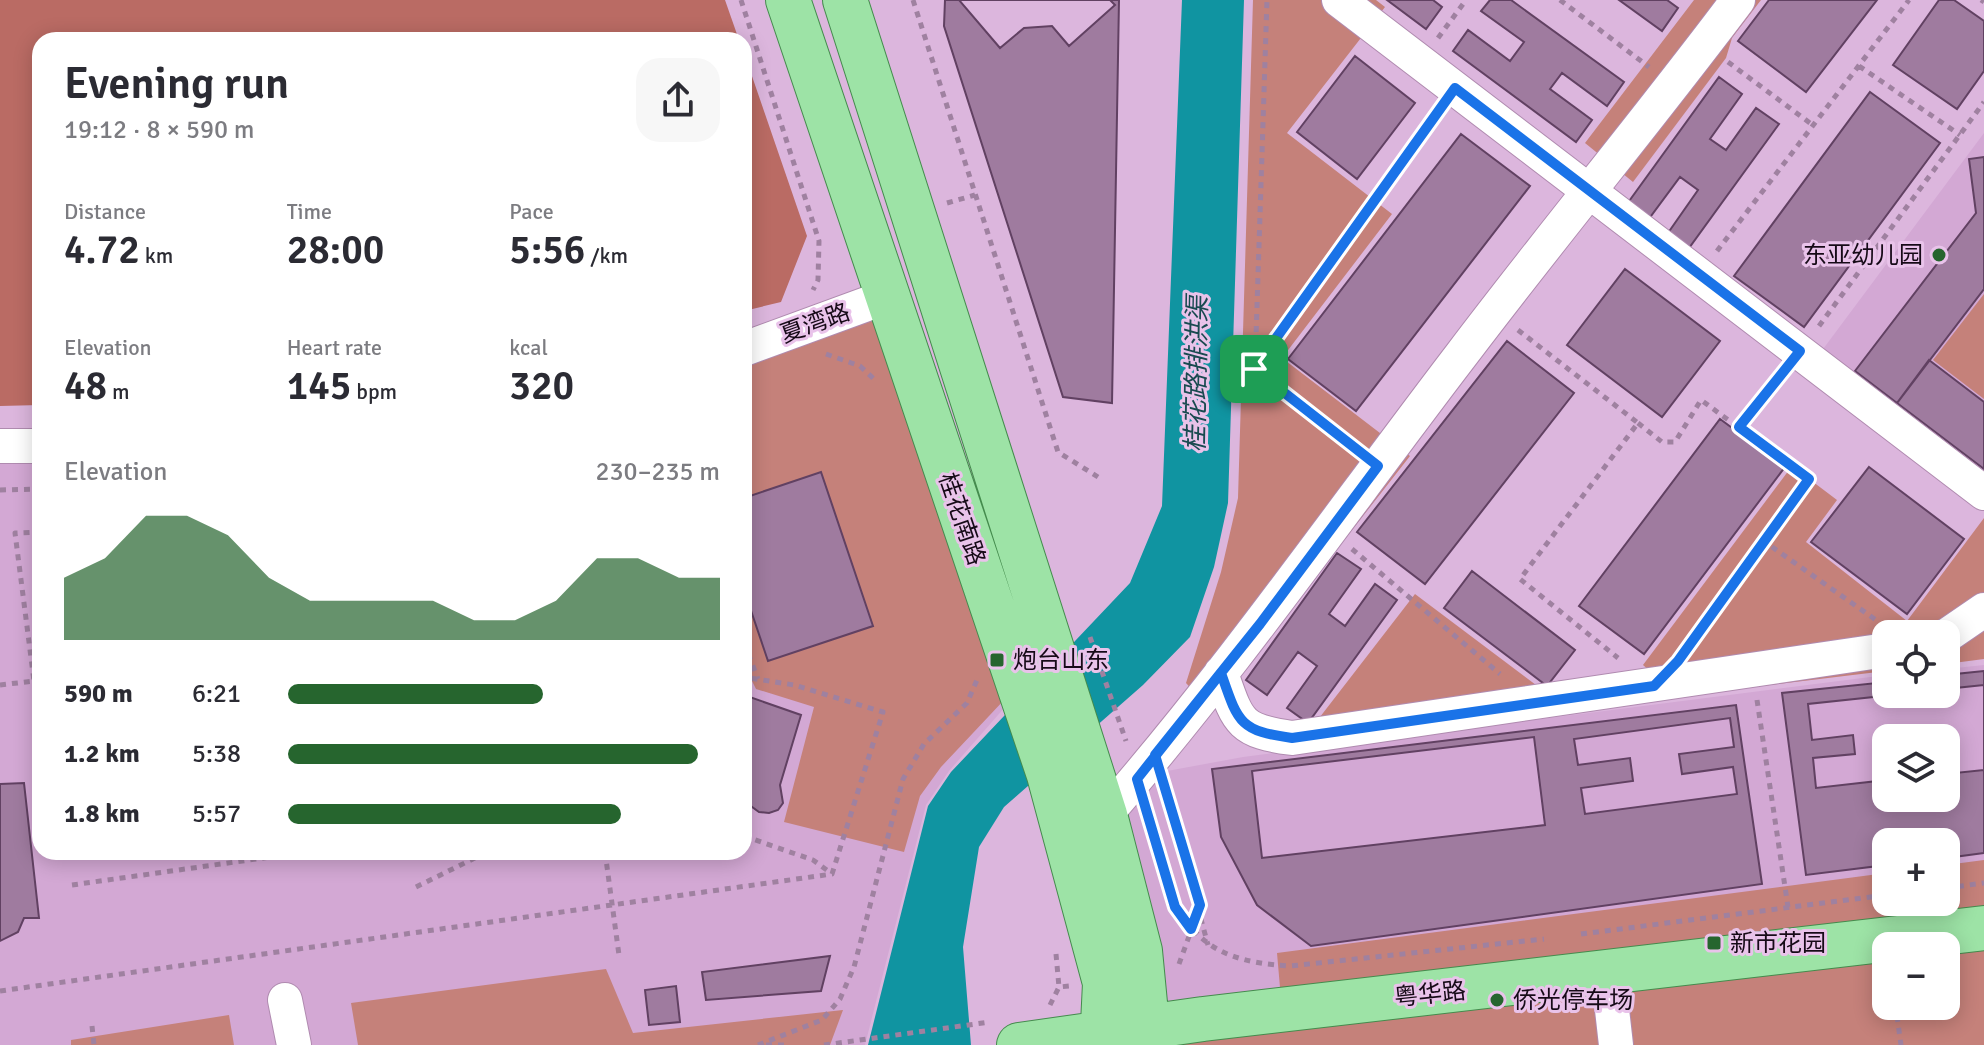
<!DOCTYPE html>
<html lang="en">
<head>
<meta charset="utf-8">
<style>
  body { margin:0; font-family:Signika,"Noto Sans SC",sans-serif; background:#f7f7f7; color:#2b2b33; height:100vh; display:flex; flex-direction:column; font-size:30px; white-space:nowrap }
  * { box-sizing:border-box; margin:0 }
  p { font-size:26px; color:#7c7c81 }
  .icon { flex:none; width:44px; height:44px; fill:none; stroke:currentColor; stroke-width:2; stroke-linecap:round; stroke-linejoin:round }
  .map { position:relative; flex:1; overflow:hidden }
  .drawer { position:absolute; left:32px; top:32px; width:720px; height:828px; display:flex; flex-direction:column; background:#fff; border-radius:24px; box-shadow:0 4px 20px #0003 }
  .drawer>* { flex:none }
  .buttons { position:absolute; left:1872px; top:620px; display:grid; gap:16px }
  .buttons a { display:grid; place-items:center; width:88px; height:88px; border-radius:16px; background:#fff; box-shadow:0 4px 20px #0003; font-size:40px }
  .pin { position:absolute; display:grid; place-items:center; width:68px; height:68px; color:#fff; margin:-34px; border-radius:16px; box-shadow:0 4px 12px #0006 }
  .round { display:grid; place-items:center; flex:none; width:84px; height:84px; border-radius:24px; background:#f7f7f7 }
  .overview { display:flex; align-items:center; justify-content:space-between; height:136px; padding:0 32px }
  h1 { font-size:44px; font-weight:600; line-height:60px }
  .metrics { display:grid; grid-template-columns:repeat(3,1fr); gap:12px; height:136px; padding:8px 32px }
  .metrics div { display:grid; align-content:center }
  .metrics b { font-size:40px; font-weight:600 }
  .metrics small { font-size:22px; font-weight:400 }
  .metrics p { font-size:22px }
  .chart { height:224px; padding:16px 32px }
  .chart p { display:flex; justify-content:space-between }
  .chart svg { width:100%; height:144px; margin-top:8px; fill:#26652e; opacity:.7 }
  ul { padding:0 32px; list-style:none; font-size:26px }
  li { display:grid; grid-template-columns:128px 96px 1fr; align-items:center; height:60px }
  li i { height:20px; border-radius:10px; background:#26652e }
  .map>svg:first-child { display:block }
  .built { fill:#d3a8d4; fill-rule:evenodd }
  .green { fill:#c5817a }
  .forest { fill:#ba6b64 }
  .water { fill:#1094a1 }
  .building { fill:#9f7b9f; stroke:#614162; stroke-width:2; fill-rule:evenodd }
  .lines { fill:none; stroke-linecap:round; stroke-linejoin:round }
  .minor-casing { stroke:#b08bb0; stroke-width:36 }
  .major-casing { stroke:#448b4d; stroke-width:46 }
  .path { stroke:#9f81a0; stroke-width:5; stroke-dasharray:6 6; stroke-linecap:butt }
  .minor { stroke:#fff; stroke-width:34 }
  .major { stroke:#9de3a6; stroke-width:44 }
  .route-casing { stroke:#fff; stroke-width:16 }
  .route { stroke:#1a73e8; stroke-width:10 }
  .poi-dot { fill:#26652e; stroke:#e9c3ea; stroke-width:3 }
  .labels { text-anchor:middle; dominant-baseline:central; stroke-width:6; stroke-linejoin:round; paint-order:stroke }
  .poi-label { font-size:24px; fill:#160a17; stroke:#e9c3ea; text-anchor:start }
  .street-label { font-size:24px; fill:#160a17; stroke:#e9c3ea }
  .water-label { font-size:26px; font-style:italic; fill:#194a50; stroke:#e9c3ea }
</style>
</head>
<body>
<div class="map">
<svg width="1984" height="1045" viewBox="0 0 1984 1045">
  <rect width="100%" height="100%" fill="#dcb6dd"/>
  <path class="built" d="M1984 133V510L1803 376Z
    M744 352 1012 699 949 771 926 805 865 1045H0V449H40V852H744Z
    M1984 665V926L1162 1022 1117 806 1140 776 1243 757 1886 675V694H1946V669ZM1886 738H1946V798H1886ZM1886 842H1946V902H1886Z"/>
  <path class="green" d="M1253 0H1376L1385 7 1287 133 1392 214 1282 358 1410 456 1211 710 1186 683 1221 572 1238 498Z
    M1694 0H1761L1732 38 1726 58 1633 182 1585 143Z
    M1984 294V399L1933 360Z
    M872 314 1005 699 941 767 920 796 904 852 784 822 814 707 756 689 744 665V365Z
    M1792 466 1837 500 1806 542 1907 621 1984 518V659L1946 664V634H1886V671L1678 696 1643 665Z
    M1415 594 1552 697 1313 726Z
    M1984 860V917L1281 999 1277 953 1886 873V902H1946V865Z
    M1984 938V1045H1629L1620 986 1886 951V1006H1946V946Z
    M606 969 633 1033 843 1010 830 1045H358L351 1003Z
    M1601 980 1609 1045H1163Z
    M229 1015 234 1045H71V1040Z"/>
  <path class="forest" d="M0 0H725L739 40H40V405L0 406Z
    M744 53 807 236 781 302 744 311Z"/>
  <path class="water" d="M1182 0H1244L1228 503 1214 567 1190 637 1143 685 1004 807 979 847 963 947 971 1045H868L928 806 951 772 1130 583 1162 506Z"/>
  <path class="building" d="M945 0H1119L1112 403 1063 397 944 26Z
    M959 0H1110L1115 5 1069 46 1052 26 1024 28 1000 48Z
    M1387 0H1433L1442 7 1426 29Z
    M1490 0H1511L1624 82 1607 106 1562 73 1550 89 1592 120 1576 142 1453 51 1468 30 1510 61 1524 42 1481 11Z
    M1619 0H1667L1678 8 1662 31Z
    M1769 0H1877L1806 92 1738 41Z
    M1939 0H1954L1984 21V71L1957 109 1893 65Z
    M1355 56 1415 103 1357 179 1297 132Z
    M1719 77 1742 94 1710 139 1726 150 1756 108 1779 124 1689 248 1668 233 1698 190 1680 177 1648 220 1627 204Z
    M1870 92 1940 143 1804 327 1734 276Z
    M1461 134 1530 186 1356 411 1288 359Z
    M1984 157V289L1897 403 1855 371 1976 213 1969 159Z
    M1625 269 1720 341 1662 417 1567 345Z
    M1507 341 1574 393 1425 584 1357 532Z
    M1929 360 1984 402V469L1897 403Z
    M1720 419 1785 467 1644 654 1579 606Z
    M1869 467 1964 539 1907 614 1811 542Z
    M821 472 873 626 768 661 744 590V498Z
    M1337 553 1361 569 1329 614 1345 626 1375 584 1397 600 1308 723 1287 708 1317 666 1298 652 1267 695 1246 680Z
    M1472 571 1575 650 1547 686 1444 608Z
    M1984 671V853L1946 858V842H1886V865L1806 875 1782 693 1886 682V694H1946V675ZM1886 738H1946V798H1886Z
    M1984 685V770L1946 774V738H1886V780L1816 788 1813 758 1855 754 1853 735 1812 740 1808 704 1902 694H1946V689Z
    M744 695 801 715 780 785 783 803 778 810 769 813 759 812 744 801Z
    M1736 705 1762 884 1311 946 1257 905 1221 837 1212 769Z
    M1730 718 1734 747 1679 754 1682 774 1733 767 1737 794 1585 814 1581 788 1633 781 1630 758 1578 765 1574 739Z
    M1534 737 1545 825 1262 858 1252 771Z
    M24 783 39 918H24L18 932 0 941V784Z
    M830 956 821 991 706 1000 702 972Z
    M676 986 680 1022 649 1025 645 990Z"/>
  <g class="lines">
    <defs>
      <path id="minor" d="M1339 0 1984 493
        M744 349 886 297
        M0 446H40
        M1946 636 1984 610
        M1221 673C1238 722 1239 731 1292 738L1886 650
        M1105 815C1233 668 1344 508 1462 354 1552 235 1648 120 1738 0
        M1608 974 1616 1045
        M285 1000 294 1045"/>
      <path id="major" d="M788 0 1049 775 1105 983 1102 1045
        M845 0 1105 815 1140 951 1149 1045
        M1019 1045 1203 1019 1984 928"/>
    </defs>
    <use href="#minor" class="minor-casing"/>
    <use href="#major" class="major-casing"/>
    <path class="path" d="M741 0 819 241 818 280 813 290
      M913 0 1058 452 1098 477
      M1560 0 1649 67
      M1981 0 1984 2
      M1438 38 1466 0
      M1728 62 1814 126
      M1859 66 1960 135
      M947 203 975 195
      M1717 251 1909 0
      M1819 326 1984 102
      M1518 330 1638 423 1520 579 1618 658
      M826 354 860 366 876 381
      M1255 368 1267 0
      M1638 423 1662 442H1675L1701 400 1809 479 1765 542 1876 620
      M1739 427 1781 375
      M1354 447 1254 369 1438 112
      M0 490 40 489
      M1352 549 1500 674
      M1090 637 1126 741
      M744 643 758 679
      M1689 647 1765 542
      M0 685 34 681 15 533 40 532
      M1757 700 1788 907
      M1166 791 1208 945
      M744 836 813 860 831 873
      M1154 843C1180 925 1197 961 1290 966L1544 939
      M605 852 619 955
      M72 885 306 852
      M416 887 487 852
      M1946 888 1984 883
      M1581 934 1886 895
      M1056 954 1059 987
      M1179 964 1200 906
      M0 991 832 874 883 712 794 685 744 677
      M1050 1005 1059 987 1069 986
      M1897 1016 1901 1045
      M92 1026 94 1045
      M758 1045 822 1020 840 999 854 967 903 779 924 744 967 703 977 680
      M766 1045H786
      M824 1045 990 1022"/>
    <use href="#minor" class="minor"/>
    <use href="#major" class="major"/>
  </g>
  <g class="lines">
    <defs>
      <path id="route" d="M1254 369 1378 466 1260 624 1155 755 1200 905 1191 929 1175 907 1137 779 1221 673C1238 722 1239 731 1292 738L1654 686 1678 661 1809 479 1739 427 1800 351 1455 88 1254 369"/>
    </defs>
    <use href="#route" class="route-casing"/>
    <use href="#route" class="route"/>
  </g>
  <g class="poi-dot">
    <circle cx="1939" cy="255" r="8"/>
    <rect x="989" y="652" width="16" height="16" rx="4"/>
    <rect x="1706" y="935" width="16" height="16" rx="4"/>
    <circle cx="1497" cy="1000" r="8"/>
  </g>
  <g class="labels">
    <g class="poi-label">
      <text x="1923" y="255" text-anchor="end">东亚幼儿园</text>
      <text x="1013" y="660">炮台山东</text>
      <text x="1730" y="943">新市花园</text>
      <text x="1513" y="1000">侨光停车场</text>
    </g>
    <g class="street-label">
      <text transform="translate(815 323) rotate(-20)">夏湾路</text>
      <text transform="translate(962 519) rotate(71)">桂花南路</text>
      <text transform="translate(1430 994) rotate(-6)">粤华路</text>
    </g>
    <g class="water-label">
      <text transform="translate(1197 374) rotate(-89)">桂花路排洪渠</text>
    </g>
  </g>
</svg>
<div class="buttons">
<a><svg class="icon" aria-label="locate" viewBox="0 0 24 24"><circle cx="12" cy="12" r="6"/><path d="M12 2v4M12 18v4M2 12h4M18 12h4"/></svg></a>
<a><svg class="icon" aria-label="layers" viewBox="0 0 24 24"><path d="M12 4l9 5-9 5-9-5zM3 14l9 5 9-5"/></svg></a>
<a>+</a>
<a>−</a>
</div>
<div class="pin" style="left:1254px;top:369px;background:#1e9e55"><svg class="icon" aria-label="arrive" viewBox="0 0 24 24"><path d="M6 21V4h12l-3 4 3 4H6"/></svg></div>
<section class="drawer">
<div class="overview"><div><h1>Evening run</h1><p>19:12 · 8 × 590 m</p></div><a class="round"><svg class="icon" aria-label="share" viewBox="0 0 24 24"><path d="M12 15V3M7 8l5-5 5 5M5 13v7h14v-7"/></svg></a></div>
<div class="metrics">
<div><p>Distance</p><b>4.72<small> km</small></b></div>
<div><p>Time</p><b>28:00</b></div>
<div><p>Pace</p><b>5:56<small> /km</small></b></div>
</div>
<div class="metrics">
<div><p>Elevation</p><b>48<small> m</small></b></div>
<div><p>Heart rate</p><b>145<small> bpm</small></b></div>
<div><p>kcal</p><b>320</b></div>
</div>
<div class="chart"><p><span>Elevation</span>230–235 m</p>
<svg viewBox="0 0 160 44" preserveAspectRatio="none"><path d="M0 44V25L10 19L20 6L30 6L40 12L50 25L60 32L70 32L80 32L90 32L100 38L110 38L120 32L130 19L140 19L150 25L160 25V44z"/></svg>
</div>
<ul>
<li><b>590 m</b>6:21<i style="width:59%"></i></li>
<li><b>1.2 km</b>5:38<i style="width:95%"></i></li>
<li><b>1.8 km</b>5:57<i style="width:77%"></i></li>
</ul>
</section>
</div>
</body>
</html>
